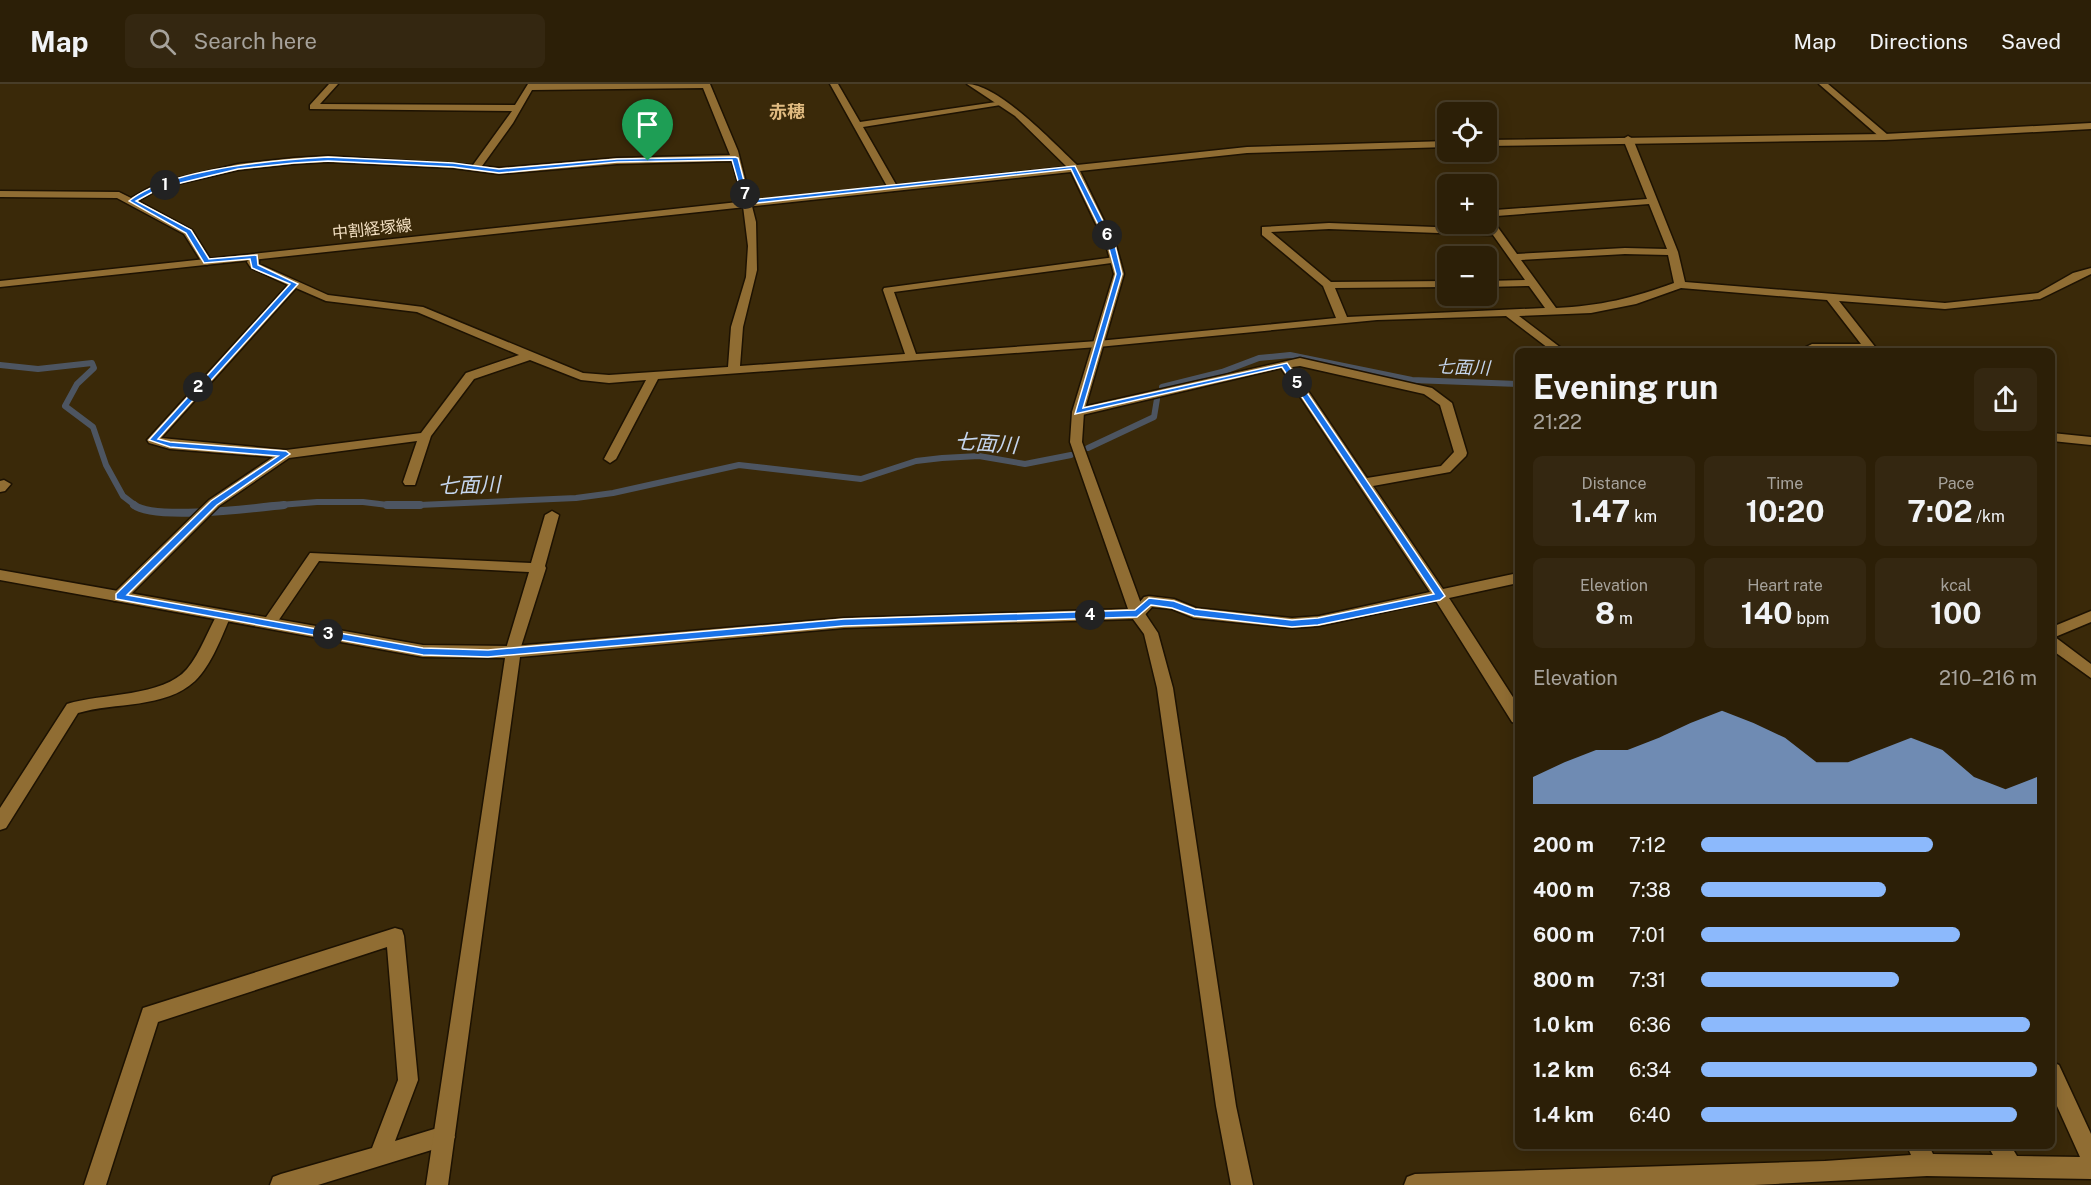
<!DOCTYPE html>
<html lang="en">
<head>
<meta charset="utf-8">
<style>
  body { margin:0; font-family:"Public Sans","Noto Sans JP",sans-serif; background:#342711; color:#f1f3f6; height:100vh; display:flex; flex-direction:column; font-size:22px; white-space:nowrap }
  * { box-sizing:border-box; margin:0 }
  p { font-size:20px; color:#a6a29b }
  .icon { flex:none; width:33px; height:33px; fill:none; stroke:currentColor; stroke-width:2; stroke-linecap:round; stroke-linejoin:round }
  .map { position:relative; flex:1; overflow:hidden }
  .panel { position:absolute; left:1515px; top:264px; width:540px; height:801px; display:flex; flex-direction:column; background:#2c1f07; border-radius:9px; box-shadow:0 3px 15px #0003,0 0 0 2px #483d28 }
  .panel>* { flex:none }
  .tools { position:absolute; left:1437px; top:18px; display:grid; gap:12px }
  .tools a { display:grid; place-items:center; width:60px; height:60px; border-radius:9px; background:#2c1f07; box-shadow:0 3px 15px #0003,0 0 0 2px #483d28; font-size:30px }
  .pin { position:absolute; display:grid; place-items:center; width:51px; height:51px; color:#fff; margin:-62px -26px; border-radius:50% 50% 50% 0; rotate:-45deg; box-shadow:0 0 6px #0007 }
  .pin .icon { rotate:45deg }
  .km { position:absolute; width:30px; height:30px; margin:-15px; border-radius:50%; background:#222; color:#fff; font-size:16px; line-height:30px; text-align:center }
  .round { display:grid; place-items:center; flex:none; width:63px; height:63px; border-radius:9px; background:#342711 }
  .summary { display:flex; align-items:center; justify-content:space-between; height:102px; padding:0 18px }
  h1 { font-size:33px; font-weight:700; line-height:45px }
  .stats { display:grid; grid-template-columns:repeat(3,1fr); gap:9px; height:102px; padding:6px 18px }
  .stats div { display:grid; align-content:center; border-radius:9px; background:#342711; text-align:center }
  .stats b { font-size:30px; font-weight:700 }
  .stats small { font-size:16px; font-weight:400 }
  .stats p { font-size:16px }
  .chart { height:168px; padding:12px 18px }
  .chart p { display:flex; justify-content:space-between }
  .chart svg { width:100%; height:108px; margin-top:6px; fill:#8cb9fc; opacity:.7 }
  ul { padding:0 18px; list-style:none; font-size:20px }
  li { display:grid; grid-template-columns:96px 72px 1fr; align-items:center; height:45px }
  li i { height:15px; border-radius:8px; background:#8cb9fc }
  header { display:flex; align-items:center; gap:36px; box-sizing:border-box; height:84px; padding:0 30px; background:#2c1f07; border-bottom:2px solid #483d28 }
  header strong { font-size:28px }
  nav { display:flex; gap:33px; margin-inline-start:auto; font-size:21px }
  .search { width:420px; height:54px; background:#342711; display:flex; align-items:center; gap:15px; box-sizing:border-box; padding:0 21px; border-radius:9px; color:#a6a29b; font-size:22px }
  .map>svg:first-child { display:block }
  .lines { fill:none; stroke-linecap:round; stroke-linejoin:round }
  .stream-far1 { stroke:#4d5561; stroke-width:6 }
  .stream { stroke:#4d5561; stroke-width:8 }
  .minor-casing { stroke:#1d1202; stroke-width:3 }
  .tertiary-casing { stroke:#1d1202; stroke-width:3 }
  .minor { fill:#906d33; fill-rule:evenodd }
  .tertiary { fill:#906d33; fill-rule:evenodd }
  .route { fill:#1a73e8; stroke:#fff; stroke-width:1.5; fill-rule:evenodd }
  .labels { text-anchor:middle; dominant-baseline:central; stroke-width:4.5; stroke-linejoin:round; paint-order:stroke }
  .far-street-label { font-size:16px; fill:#f4e1c4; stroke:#3a2909 }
  .far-quarter-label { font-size:18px; font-weight:bold; fill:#e1bb80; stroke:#3a2909 }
  .far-water-label { font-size:18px; font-style:italic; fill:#c5d5ed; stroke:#3a2909 }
  .water-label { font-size:21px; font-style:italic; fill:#c5d5ed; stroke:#3a2909 }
</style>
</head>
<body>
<header>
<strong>Map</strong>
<div class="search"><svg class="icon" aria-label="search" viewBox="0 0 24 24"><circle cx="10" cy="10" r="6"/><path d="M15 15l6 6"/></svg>Search here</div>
<nav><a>Map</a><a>Directions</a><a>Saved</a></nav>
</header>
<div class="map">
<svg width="2091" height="1101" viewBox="0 0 2091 1101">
  <rect width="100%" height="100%" fill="#3a2909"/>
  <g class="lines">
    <path class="stream-far1" d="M0 281 38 285 92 279 94 284 77 300 65 322 93 343 106 381 123 412 136 422
      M1162 303 1222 288 1259 274 1290 271 1412 296 1518 300
      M1088 364 1154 333 1157 315
      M267 422 317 418H363L396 422 576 414 613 409 739 381 861 395 916 377 942 374 979 372 1025 380 1071 371"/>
    <path class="stream" d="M134 421C154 437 255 424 284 421
      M387 421H420"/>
    <defs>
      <path id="minor" d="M329 0H338L320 20 515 21 528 0H710L738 67 756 138 757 186 743 243 740 282 905 270 883 206 884 204 1115 173 1120 176 1119 178 894 208 916 270 1098 257 1336 234 1323 202 1262 151V143L1329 139 1488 145 1485 140 1486 130 1495 126 1647 115 1623 55 1628 52 1633 55 1678 168 1685 198 1945 219 2038 209 2073 189 2091 184V190L2040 215 1945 225 1839 217 1876 264 1872 267H1809L1806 263 1812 260H1861L1827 216 1681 204 1636 220 1591 229 1519 232 1565 267H1552L1506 232 1377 236 1098 263 658 295 616 375 610 379 604 375 646 296 609 299 581 296 530 276 474 295 431 352 415 401H405L403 398 417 357 289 374 219 422 124 517H114L112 513 114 509 209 416 273 373 170 365 149 359 147 356 288 201 251 184 247 178 251 171H259V180L328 211 423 223 583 289 609 291 728 283 731 243 746 193 748 162 742 114 732 77 617 80 499 90 453 84 328 78 294 80 238 86 161 104 138 117 192 146 212 178 207 181 203 180 184 150 117 114 0 113V107L119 108 131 114 158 99 238 80 294 74 328 72 473 81 512 27 310 25V21ZM703 4 730 71 617 74 499 84 482 82 513 39 532 6ZM1649 120 1667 165 1625 164 1517 170 1494 138 1490 137 1497 132ZM1329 145 1493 151 1525 196 1486 197V203L1529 202 1545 224 1347 233 1335 204 1448 203V197L1331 198 1271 148ZM1625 170 1668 171 1674 199C1633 214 1600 222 1556 224L1521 176ZM296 204 326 217 417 228 519 271 466 289 421 349 286 366 161 354Z
        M830 0H838L860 38 1003 17 1007 20 863 43 898 104 893 107 888 104Z
        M1819 0H1828L1888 51V55H1882Z
        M1300 274 1432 304 1452 319 1467 369 1466 372 1450 388 1373 402 1443 505 1518 489V499L1449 514 1518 621V640L1512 638 1436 517 1319 542 1292 544 1194 534 1172 525 1152 523 1142 534H1132L1130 530 1144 513 1149 512 1174 515 1196 524 1292 534 1319 532 1430 508 1281 284 1078 332 1072 328 1078 324ZM1300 282 1424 310 1440 321 1454 368 1441 382 1367 394 1292 283Z
        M2052 349 2091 353V361L2052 357Z
        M4 396 11 400 5 407 0 408V397Z
        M552 427 559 431 545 482 546 484 518 572H508L505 568 529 488 319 477 274 543 269 544 262 539 310 469 531 479 545 431Z
        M224 526 231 531C222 552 212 580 195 597 165 625 115 618 78 629L6 744 0 746V724L67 620C102 609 163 613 187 585 201 568 208 546 219 527Z
        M2091 527V538L2055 553 2091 580V594L2052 566V543Z
        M395 844 402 846 404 852 418 996 395 1057 444 1042 451 1046 455 1053 451 1060 318 1101H270L273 1093 281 1090 372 1064 398 996 387 863 158 938 106 1101H84L143 924Z
        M2052 978 2059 981 2091 1050V1095L1927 1092 1754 1101H1404L1407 1093 1415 1090 1825 1077 1911 1071 1907 1062H1929L1933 1070 1993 1071 1988 1062H2011L2017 1072 2080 1073 2052 1011Z"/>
      <path id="tertiary" d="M967 0C998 0 1054 59 1077 81L1247 63 1448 57V63L1247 69 1080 87 1116 161 1124 190 1084 328 1082 358 1144 528 1158 549 1173 604 1236 1022 1253 1101H1231L1216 1022 1157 604 1144 550 1133 535 844 544 520 573 448 1101H426L505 574 423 573 0 496V486L423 561 513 562 844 534 1128 525 1070 358 1072 328 1114 190 1106 161 1071 88 0 203V197L1067 83 1015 32Z
        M2091 39V45L1885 56 1486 62V56L1885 50Z"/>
    </defs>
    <use href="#minor" class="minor-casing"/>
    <use href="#tertiary" class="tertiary-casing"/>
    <use href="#minor" class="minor"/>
    <use href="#tertiary" class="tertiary"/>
  </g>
  <path class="route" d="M328 73 453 79 499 85 617 75 735 73 738 74 749 116 1075 82 1115 161 1122 190 1083 324 1287 279 1445 512 1440 516 1318 541 1292 543 1194 532 1172 524 1151 521 1137 533 844 542 488 573 423 571 116 515V510L211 417 278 372 170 363 149 356 290 200 252 184 250 175 204 179 186 149 129 117C169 85 276 76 328 73ZM732 76 744 118 747 120 1071 85 1108 161 1116 190 1075 330 1282 283 1434 510 1318 534 1292 536 1195 525 1174 517 1149 514 1135 526 844 535 488 566 423 564 127 511 217 421 290 370 286 367 170 358 158 355 298 200 258 181 257 171 209 175 191 146 136 117 160 104 238 85 294 79 328 77 453 83 499 89 617 78Z"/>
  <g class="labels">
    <g class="far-street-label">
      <text transform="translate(372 145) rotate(-6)">中割経塚線</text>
    </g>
    <g class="far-quarter-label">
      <text x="787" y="27">赤穂</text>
    </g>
    <g class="far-water-label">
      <text transform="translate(1463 283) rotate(2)">七面川</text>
    </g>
    <g class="water-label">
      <text transform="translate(986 359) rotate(4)">七面川</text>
      <text transform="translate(469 401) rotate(-2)">七面川</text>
    </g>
  </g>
</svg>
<div class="tools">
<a><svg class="icon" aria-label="locate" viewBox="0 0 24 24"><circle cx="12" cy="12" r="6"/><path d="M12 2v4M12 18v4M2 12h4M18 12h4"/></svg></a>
<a>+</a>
<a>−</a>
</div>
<div class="pin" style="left:648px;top:77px;background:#1e9e55"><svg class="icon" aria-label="arrive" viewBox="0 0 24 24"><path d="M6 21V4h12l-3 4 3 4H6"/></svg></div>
<b class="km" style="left:165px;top:101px">1</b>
<b class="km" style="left:198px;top:303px">2</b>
<b class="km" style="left:328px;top:550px">3</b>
<b class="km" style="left:1090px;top:531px">4</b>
<b class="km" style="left:1297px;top:299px">5</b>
<b class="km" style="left:1107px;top:151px">6</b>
<b class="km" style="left:745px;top:110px">7</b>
<section class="panel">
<div class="summary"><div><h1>Evening run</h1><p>21:22</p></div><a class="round"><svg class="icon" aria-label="share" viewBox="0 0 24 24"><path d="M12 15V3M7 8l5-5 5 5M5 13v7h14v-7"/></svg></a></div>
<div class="stats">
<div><p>Distance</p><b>1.47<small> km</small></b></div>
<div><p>Time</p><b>10:20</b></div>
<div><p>Pace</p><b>7:02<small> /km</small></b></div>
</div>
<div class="stats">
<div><p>Elevation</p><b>8<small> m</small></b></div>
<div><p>Heart rate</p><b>140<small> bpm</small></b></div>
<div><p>kcal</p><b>100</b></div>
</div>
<div class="chart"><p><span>Elevation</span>210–216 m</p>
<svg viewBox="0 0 160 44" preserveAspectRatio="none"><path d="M0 44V33L10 27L20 22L30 22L40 17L50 11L60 6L70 11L80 17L90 27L100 27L110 22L120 17L130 22L140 33L150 38L160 33V44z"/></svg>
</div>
<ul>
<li><b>200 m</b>7:12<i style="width:69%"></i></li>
<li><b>400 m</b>7:38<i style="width:55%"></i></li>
<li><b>600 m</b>7:01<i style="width:77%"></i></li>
<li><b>800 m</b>7:31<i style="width:59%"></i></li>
<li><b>1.0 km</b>6:36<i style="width:98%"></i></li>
<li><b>1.2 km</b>6:34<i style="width:100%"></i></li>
<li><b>1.4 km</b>6:40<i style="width:94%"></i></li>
</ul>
</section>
</div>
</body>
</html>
